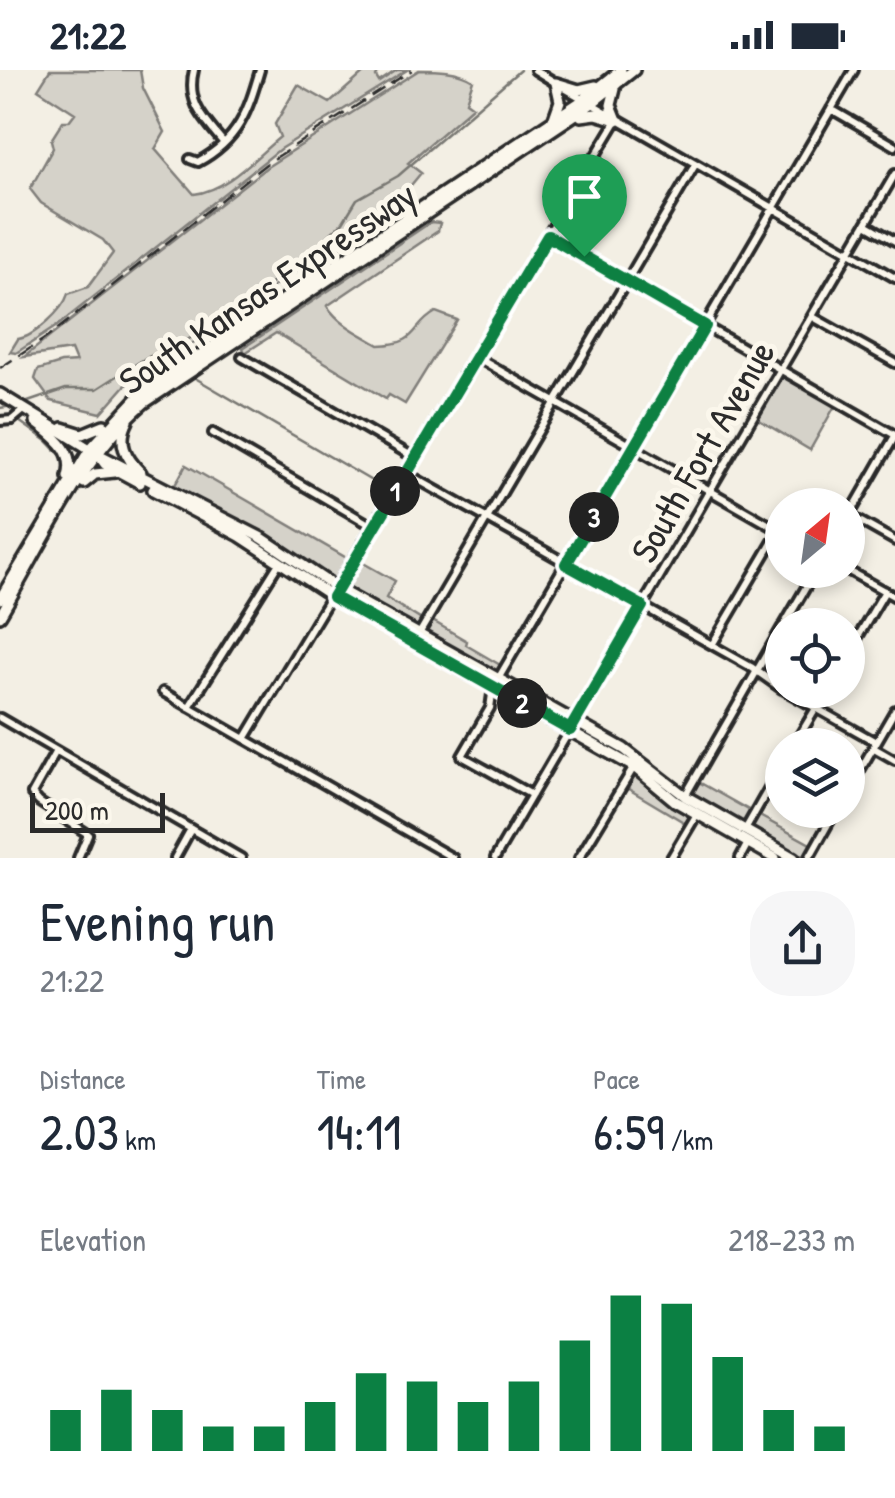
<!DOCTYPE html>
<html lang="en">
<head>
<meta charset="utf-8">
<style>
  body { margin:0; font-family:"Patrick Hand",sans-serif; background:#f6f6f7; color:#1f2937; height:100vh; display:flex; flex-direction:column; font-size:38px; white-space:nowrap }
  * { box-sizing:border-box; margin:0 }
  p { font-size:32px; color:#747a83 }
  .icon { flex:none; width:55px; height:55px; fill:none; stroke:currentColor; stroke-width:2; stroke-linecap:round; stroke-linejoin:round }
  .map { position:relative; height:788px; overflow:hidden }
  .side { display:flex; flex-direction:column; background:#fff; flex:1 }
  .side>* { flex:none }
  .needle { width:65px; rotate:29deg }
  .controls { position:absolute; left:765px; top:418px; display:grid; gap:20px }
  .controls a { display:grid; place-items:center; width:100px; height:100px; border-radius:50%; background:#fff; box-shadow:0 5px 15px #0003; font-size:50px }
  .scale { position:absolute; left:30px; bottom:25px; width:135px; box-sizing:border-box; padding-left:10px; border:5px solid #2b2b2b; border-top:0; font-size:28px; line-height:35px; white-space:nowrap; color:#2b2b2b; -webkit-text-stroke:8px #fbf7ec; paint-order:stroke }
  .pin { position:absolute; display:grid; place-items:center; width:85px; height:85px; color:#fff; margin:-102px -42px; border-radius:50% 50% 50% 0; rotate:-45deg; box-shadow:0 0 10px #0007 }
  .pin .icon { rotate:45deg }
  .km { position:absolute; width:50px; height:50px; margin:-25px; border-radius:50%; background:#222; color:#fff; font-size:28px; line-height:50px; text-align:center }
  .round { display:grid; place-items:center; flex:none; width:105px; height:105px; border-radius:40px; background:#f6f6f7 }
  .head { display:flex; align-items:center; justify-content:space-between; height:170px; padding:0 40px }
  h1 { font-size:55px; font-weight:600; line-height:75px }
  .figures { display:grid; grid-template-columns:repeat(3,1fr); gap:15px; height:170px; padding:10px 40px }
  .figures div { display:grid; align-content:center }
  .figures b { font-size:50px; font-weight:600 }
  .figures small { font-size:28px; font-weight:400 }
  .figures p { font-size:28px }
  .chart { height:280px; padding:20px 40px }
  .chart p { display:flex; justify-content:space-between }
  .chart svg { width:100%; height:180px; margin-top:10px; stroke:#0b8043; stroke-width:6 }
  .status { display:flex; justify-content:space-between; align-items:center; height:70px; padding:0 50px; background:#fff; direction:ltr }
  .status svg { height:28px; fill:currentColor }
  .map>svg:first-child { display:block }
  .green { fill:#d5d2c9; stroke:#807e7a; stroke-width:2.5 }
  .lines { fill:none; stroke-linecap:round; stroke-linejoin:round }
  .stream { stroke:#787772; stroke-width:2.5 }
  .minor-casing { stroke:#2b2b2b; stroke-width:14 }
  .major-casing { stroke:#2b2b2b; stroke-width:16 }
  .minor { stroke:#fbf7ec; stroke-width:6 }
  .major { stroke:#fbf7ec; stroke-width:9 }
  .rail { stroke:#2b2b2b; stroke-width:2.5; stroke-dasharray:15 8; stroke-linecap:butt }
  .route-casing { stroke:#fff; stroke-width:20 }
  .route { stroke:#0b8043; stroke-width:12 }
  .labels { text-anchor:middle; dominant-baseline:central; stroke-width:10; stroke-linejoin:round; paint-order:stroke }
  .street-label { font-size:38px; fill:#2b2b2b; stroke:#fbf7ec }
</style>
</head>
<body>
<div class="status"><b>21:22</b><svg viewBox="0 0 49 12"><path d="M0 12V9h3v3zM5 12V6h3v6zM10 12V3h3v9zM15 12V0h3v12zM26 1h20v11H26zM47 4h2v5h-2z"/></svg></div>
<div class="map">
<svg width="895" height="788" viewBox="0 0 895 788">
  <rect width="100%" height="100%" fill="#f3efe4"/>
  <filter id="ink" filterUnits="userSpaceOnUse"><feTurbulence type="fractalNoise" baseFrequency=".01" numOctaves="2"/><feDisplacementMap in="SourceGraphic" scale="20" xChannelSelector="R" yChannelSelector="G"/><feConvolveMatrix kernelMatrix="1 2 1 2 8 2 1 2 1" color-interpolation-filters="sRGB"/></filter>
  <g filter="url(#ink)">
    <path class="green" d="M50 0H140L143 18 165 62 155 79 194 124C228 120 255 87 280 67L275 54 298 15 330 33 367 0H380L376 7 379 12 397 0H407L280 79 57 256 16 283 10 282 18 269C34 267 63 240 68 224L88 217 113 183 103 170 41 133 30 119 53 78 51 70 63 51H69L75 43 38 19Z
      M419 0C437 0 458 0 473 10L466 31 473 36 408 93 421 103 402 126 361 152 364 162 319 191 313 189 196 271 125 316 101 343 51 331 35 309 38 300 61 293 76 292 71 280 24 287 267 97Z
      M431 152 440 153 438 161 327 236C341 256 359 263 379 275 420 274 410 256 436 242L457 250 405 334 389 325 386 329 276 263 245 283 243 278Z
      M782 305 836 334 810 380 756 348Z
      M186 395 350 490 339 507 331 510C280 475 226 441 174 417Z
      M358 490 395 511 386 528 423 551 419 557H413L349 520 348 509Z
      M431 550 467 571 466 575 502 596 497 602H492L429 566 426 559Z
      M636 703 689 744 687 754 625 717Z
      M697 711 752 742 745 753 691 726Z
      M756 744 812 775 805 785H795L753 762 750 756Z"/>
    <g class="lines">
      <path class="stream" d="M153 288 170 296
        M190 305 387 420
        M25 333 66 319H97L144 289 189 269 255 226 310 183 343 152 357 129 398 106 520 0
        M0 338 12 336
        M19 351 47 371 64 389"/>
      <defs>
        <path id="minor" d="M194 0C186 32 203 48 223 72
          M535 0 556 13
          M566 19 895 208
          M831 39 895 76
          M190 89 198 92C239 70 248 41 260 0
          M866 154 895 171
          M548 166 895 365
          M813 247 895 293
          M242 287 415 388
          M476 287 782 462
          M0 351 12 350 25 339
          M213 363 374 457
          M406 403 751 597 782 619
          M849 445 895 471
          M848 448 895 366
          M847 500 895 527
          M784 555 816 500
          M419 564 695 95
          M712 575 779 461
          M848 584 885 521
          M498 609 854 0
          M493 617 490 638 462 686 532 725
          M784 620 876 672
          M163 622 453 788
          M189 637 279 493
          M0 648 241 788
          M245 669 617 50
          M794 675 827 620
          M874 678 895 690
          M56 681 32 724 39 732 88 764 78 788
          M848 721 895 640
          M685 726 782 557
          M745 760 782 695
          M175 788 191 759
          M495 788 895 104
          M579 788 634 697
          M671 788 697 744
          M740 788 748 773
          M809 788 836 740"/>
        <path id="major" d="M556 13 579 20 596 16
          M615 19 611 35 617 50
          M581 46 596 44 617 50
          M554 48 560 31 556 13
          M0 324 98 384 262 468 338 519 624 679 685 726 794 788
          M128 351C117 372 125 387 141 403
          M36 352C54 367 76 380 68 407
          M63 358 82 364 104 355
          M99 386 105 394 140 413
          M84 413 95 404 115 402
          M153 420 240 466 333 527 634 697 675 731 775 788
          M0 529 90 379 140 325 583 30 621 0
          M0 546C43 474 80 389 144 333L591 34 634 0"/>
      </defs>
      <use href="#minor" class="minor-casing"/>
      <use href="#major" class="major-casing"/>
      <use href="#minor" class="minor"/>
      <use href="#major" class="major"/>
      <path class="rail" d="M0 298 49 266 266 94 412 0"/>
    </g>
  </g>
  <g class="lines" filter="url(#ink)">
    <defs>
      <path id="route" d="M548 166 705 256 566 494 642 536 570 660 333 527Z"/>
    </defs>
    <use href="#route" class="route-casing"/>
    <use href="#route" class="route"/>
  </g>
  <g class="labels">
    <g class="street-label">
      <text transform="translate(267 217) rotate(-34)">South Kansas Expressway</text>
      <text transform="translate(702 381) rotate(-60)">South Fort Avenue</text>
    </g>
  </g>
</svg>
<div class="controls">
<a><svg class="needle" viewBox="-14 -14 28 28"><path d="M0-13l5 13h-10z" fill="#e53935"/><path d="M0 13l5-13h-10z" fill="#747a83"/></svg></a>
<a><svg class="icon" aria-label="locate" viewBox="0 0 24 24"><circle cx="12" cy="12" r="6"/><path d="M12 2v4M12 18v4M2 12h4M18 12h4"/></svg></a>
<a><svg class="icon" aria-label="layers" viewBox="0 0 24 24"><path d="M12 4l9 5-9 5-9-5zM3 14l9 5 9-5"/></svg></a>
</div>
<div class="scale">200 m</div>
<div class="pin" style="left:584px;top:186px;background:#1e9e55"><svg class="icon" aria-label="arrive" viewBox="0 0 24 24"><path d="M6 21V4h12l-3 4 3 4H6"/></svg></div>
<b class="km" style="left:395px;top:421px">1</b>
<b class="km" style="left:522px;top:633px">2</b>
<b class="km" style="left:594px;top:447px">3</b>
</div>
<section class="side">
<div class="head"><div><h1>Evening run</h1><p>21:22</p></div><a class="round"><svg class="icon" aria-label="share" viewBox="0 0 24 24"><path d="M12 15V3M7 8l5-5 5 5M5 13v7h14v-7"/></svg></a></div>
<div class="figures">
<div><p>Distance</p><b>2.03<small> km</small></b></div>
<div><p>Time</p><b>14:11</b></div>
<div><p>Pace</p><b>6:59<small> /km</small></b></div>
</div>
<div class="chart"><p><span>Elevation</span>218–233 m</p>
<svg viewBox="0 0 160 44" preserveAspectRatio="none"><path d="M5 44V34M15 44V29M25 44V34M35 44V38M45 44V38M55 44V32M65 44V25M75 44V27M85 44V32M95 44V27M105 44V17M115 44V6M125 44V8M135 44V21M145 44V34M155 44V38"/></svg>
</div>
</section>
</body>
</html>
